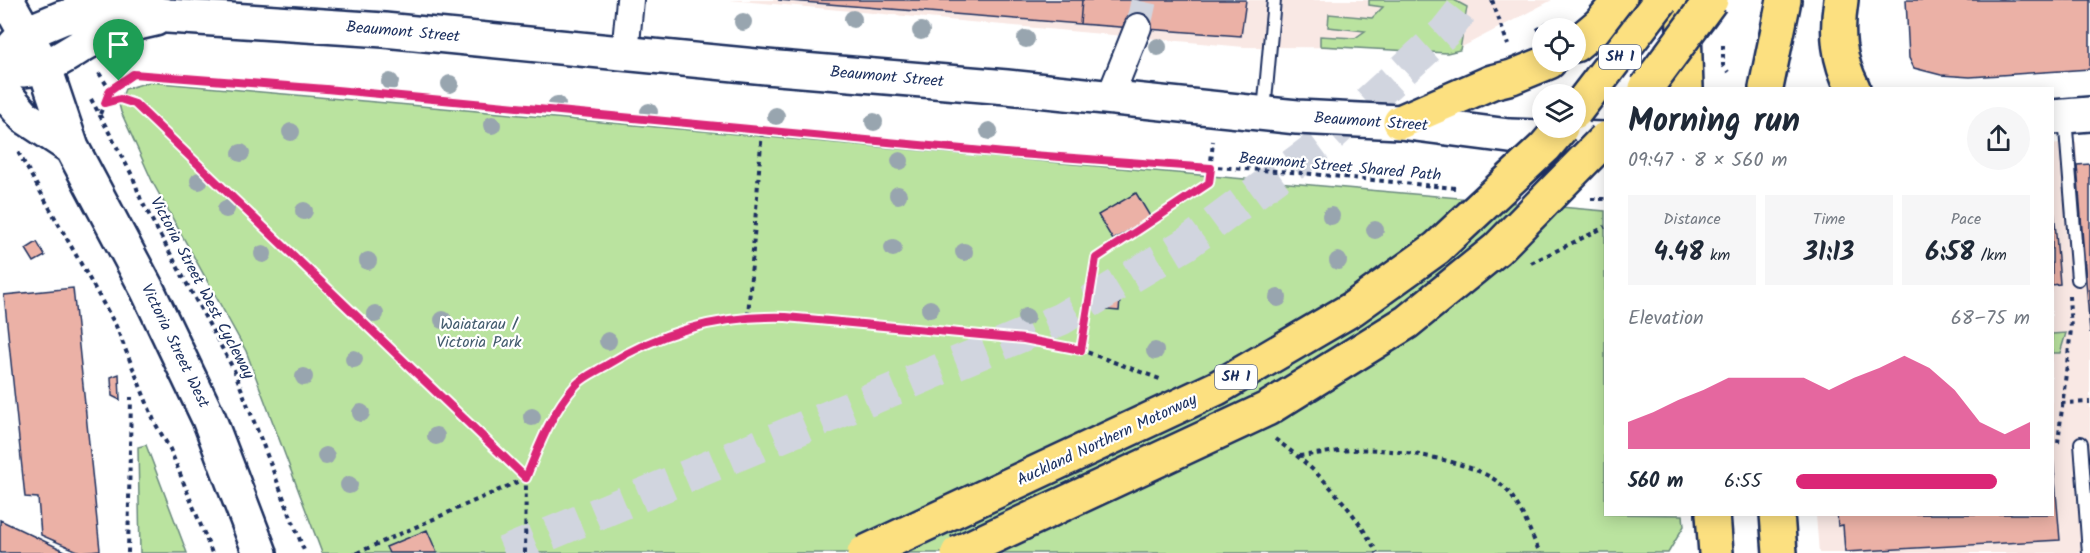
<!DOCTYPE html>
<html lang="en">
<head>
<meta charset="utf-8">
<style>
  body { margin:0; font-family:Kalam,sans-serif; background:#f6f6f7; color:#1f2937; height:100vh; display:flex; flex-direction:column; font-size:22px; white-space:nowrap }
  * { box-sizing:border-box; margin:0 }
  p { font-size:20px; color:#747a83 }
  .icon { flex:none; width:33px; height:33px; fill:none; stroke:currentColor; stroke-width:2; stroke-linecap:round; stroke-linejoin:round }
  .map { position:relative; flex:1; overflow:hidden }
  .details { position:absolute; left:1604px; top:87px; width:450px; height:429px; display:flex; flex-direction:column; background:#fff; border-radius:0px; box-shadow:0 3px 15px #0003 }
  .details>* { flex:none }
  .tools { position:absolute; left:1532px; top:18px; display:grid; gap:12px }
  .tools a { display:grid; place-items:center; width:54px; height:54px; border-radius:50%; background:#fff; box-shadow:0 3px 15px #0003; font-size:30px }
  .pin { position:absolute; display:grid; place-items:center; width:51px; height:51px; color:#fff; margin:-62px -26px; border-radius:50% 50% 50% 0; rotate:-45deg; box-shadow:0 0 6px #0007 }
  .pin .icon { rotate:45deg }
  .round { display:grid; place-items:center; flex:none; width:63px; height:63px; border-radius:32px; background:#f6f6f7 }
  .headline { display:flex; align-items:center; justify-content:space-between; height:102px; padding:0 24px }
  h1 { font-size:33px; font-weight:800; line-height:45px }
  .metrics { display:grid; grid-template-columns:repeat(3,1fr); gap:9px; height:102px; padding:6px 24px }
  .metrics div { display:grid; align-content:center; border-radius:0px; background:#f6f6f7; text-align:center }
  .metrics b { font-size:26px; font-weight:800 }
  .metrics small { font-size:16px; font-weight:400 }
  .metrics p { font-size:16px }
  .chart { height:168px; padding:12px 24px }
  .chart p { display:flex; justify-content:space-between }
  .chart svg { width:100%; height:108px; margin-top:6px; fill:#db2777; opacity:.7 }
  ul { padding:0 24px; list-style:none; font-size:20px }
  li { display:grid; grid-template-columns:96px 72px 1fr; align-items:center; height:45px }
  li i { height:15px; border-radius:8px; background:#db2777 }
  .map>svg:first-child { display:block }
  .built { fill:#f9e8e4 }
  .green { fill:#bae39f; stroke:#6a897e; stroke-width:1.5 }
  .building { fill:#ebb1a6; stroke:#1b2f5e; stroke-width:1.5 }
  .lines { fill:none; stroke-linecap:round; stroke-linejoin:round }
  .minor-tunnel { stroke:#d1d5df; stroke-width:26; stroke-dasharray:26 13; stroke-linecap:butt }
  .motorway-tunnel { stroke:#d1d5df; stroke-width:33; stroke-dasharray:33 16; stroke-linecap:butt }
  .service-casing { stroke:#1b2f5e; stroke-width:16 }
  .minor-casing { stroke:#1b2f5e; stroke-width:30 }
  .secondary-casing { stroke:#1b2f5e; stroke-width:38 }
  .primary-casing { stroke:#1b2f5e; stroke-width:38 }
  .motorway-casing { stroke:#1b2f5e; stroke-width:38 }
  .path { stroke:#1b2f5e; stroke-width:4; stroke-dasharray:4.5 4.5; stroke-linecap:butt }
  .service { stroke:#fff; stroke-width:12 }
  .minor { stroke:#fff; stroke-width:26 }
  .secondary { stroke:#fff; stroke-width:33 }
  .primary { stroke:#fce080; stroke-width:33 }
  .motorway { stroke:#fce080; stroke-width:33 }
  .motorway-bridge-casing { stroke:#1b2f5e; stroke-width:38; stroke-linecap:butt }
  .motorway-bridge { stroke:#fce080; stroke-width:33 }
  .tree { fill:#98a5af }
  .route-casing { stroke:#fff; stroke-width:12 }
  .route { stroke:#db2777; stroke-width:8 }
  .labels { text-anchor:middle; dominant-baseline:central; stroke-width:4.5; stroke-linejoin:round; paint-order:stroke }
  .shield { fill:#fff; stroke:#5f6d8e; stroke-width:1.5 }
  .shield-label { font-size:15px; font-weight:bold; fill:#1b2f5e }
  .street-label { font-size:16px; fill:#1b2f5e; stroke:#fff }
  .park-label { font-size:16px; fill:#435c6e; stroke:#fff }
</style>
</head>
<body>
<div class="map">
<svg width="2090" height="553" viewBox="0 0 2090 553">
  <rect width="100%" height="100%" fill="#fff"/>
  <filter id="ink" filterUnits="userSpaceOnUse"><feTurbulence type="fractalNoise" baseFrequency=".0167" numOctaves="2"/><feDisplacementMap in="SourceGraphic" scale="12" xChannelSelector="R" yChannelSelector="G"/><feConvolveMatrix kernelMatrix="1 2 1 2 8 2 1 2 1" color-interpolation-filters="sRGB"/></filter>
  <g filter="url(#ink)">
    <path class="built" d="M729 0H1552L1460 48 1244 47Z
      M2076 141 2090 333V553H1819L1816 515 2052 514V145Z"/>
    <path class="green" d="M1369 0H1454L1467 7 1460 50 1447 53 1320 46V36L1355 38 1365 31 1328 27 1329 14 1372 18 1383 7 1369 5Z
      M149 82 1605 211V514L1683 515 1684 526 1668 553H322L246 351 153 183 121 112 119 104 125 89Z
      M2066 333 2060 353H2052V334Z
      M146 445 187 553H140L138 447Z"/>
    <path class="building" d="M778 0H1082L1080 24Z
      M1082 0H1246L1241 36 1080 24Z
      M1906 0H2090V69L1970 77 1941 75 1914 68 1909 58Z
      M2090 164V333L2077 165Z
      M2052 184 2060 284 2052 285Z
      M1136 193 1151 218 1113 240 1098 215Z
      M37 242 45 256 34 262 26 249Z
      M73 288 100 550 80 552 41 535 38 498 25 497 4 295Z
      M1096 299 1120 301 1119 311 1096 309Z
      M119 374 120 400 112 396 111 377Z
      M2052 445 2060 540 1845 552 1843 525 1838 526 1837 514H2052Z
      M0 520 69 553H0Z
      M427 530 437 553H389L386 547Z"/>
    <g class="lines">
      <path class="minor-tunnel" d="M1138 27 1144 0"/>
      <path class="motorway-tunnel" d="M504 553 1061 319 1186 244 1325 141 1445 32 1470 0"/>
      <defs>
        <path id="service" d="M1264 112 1274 0
          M2065 117 2078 279
          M2081 443 2089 553"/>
        <path id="minor" d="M625 54 630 0
          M1110 97 1138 27"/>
        <path id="secondary" d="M7 0 45 68 72 148 147 289 209 419 260 553
          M0 61 26 33 62 18 98 9 126 8 168 16 384 30 766 67 1007 87 1297 117 1400 122 1509 136 1605 139
          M23 70C57 67 67 52 96 38 115 30 134 23 155 19
          M0 88 25 117 72 148
          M2052 117 2090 114"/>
        <path id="primary" d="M1713 514 1716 553
          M1777 514 1780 553"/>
        <path id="motorway" d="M1683 0 1686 88
          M1841 0C1836 32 1838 60 1853 88
          M1575 45 1600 24 1620 0
          M1766 88 1784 0
          M1400 122 1492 82 1512 77 1549 62"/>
      </defs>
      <use href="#service" class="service-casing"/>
      <use href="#minor" class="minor-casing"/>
      <use href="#secondary" class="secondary-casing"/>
      <use href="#primary" class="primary-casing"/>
      <use href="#motorway" class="motorway-casing"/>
      <path class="path" d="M1492 0 1508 45
        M1537 30 1551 21
        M1723 45V65L1728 72
        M99 73 110 90
        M91 99 133 177 141 200 234 370 305 553
        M106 103 120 99 135 104 526 478
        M100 114 110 90 133 74 326 89 1005 153 1291 172 1455 188
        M18 152 116 326 155 423 170 449 212 553
        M1591 199H1605
        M1531 263 1605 227
        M748 316 762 130
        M1081 350 1096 258 1209 183 1213 141
        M2061 403 2090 402
        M1275 439C1318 470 1352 506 1377 553
        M2058 443 2071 329 2069 296
        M1299 456C1325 453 1353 448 1378 450 1412 452 1481 463 1505 488 1521 505 1530 532 1540 553
        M128 553 131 397
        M357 553 526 478
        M525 553 526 478 544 434 577 383 631 351 700 324 748 316 786 317 1024 339 1081 350 1160 379"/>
      <use href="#service" class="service"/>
      <use href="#minor" class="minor"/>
      <use href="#secondary" class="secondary"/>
      <use href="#primary" class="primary"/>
      <use href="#motorway" class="motorway"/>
      <defs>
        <path id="motorway-bridge" d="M1646 88 1711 0
          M1575 112 1661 0
          M864 553 1217 388 1352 309 1437 248 1545 147 1561 128
          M958 553 1267 409 1407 322 1497 249 1605 139"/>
      </defs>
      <use href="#motorway-bridge" class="motorway-bridge-casing"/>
      <use href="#motorway-bridge" class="motorway-bridge"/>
    </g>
    <g class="tree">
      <circle cx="853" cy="19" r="9"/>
      <circle cx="743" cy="22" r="9"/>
      <circle cx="921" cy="31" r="9"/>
      <circle cx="1026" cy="39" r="9"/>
      <circle cx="1158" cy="47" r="9"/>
      <circle cx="390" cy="82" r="9"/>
      <circle cx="450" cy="84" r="9"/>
      <circle cx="557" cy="105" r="9"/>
      <circle cx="649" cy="112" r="9"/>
      <circle cx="776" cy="116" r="9"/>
      <circle cx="874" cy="122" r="9"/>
      <circle cx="492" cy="125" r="9"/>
      <circle cx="989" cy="131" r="9"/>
      <circle cx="291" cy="132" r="9"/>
      <circle cx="241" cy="153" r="9"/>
      <circle cx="900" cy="161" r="9"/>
      <circle cx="199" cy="181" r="9"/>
      <circle cx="898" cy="195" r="9"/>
      <circle cx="226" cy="209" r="9"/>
      <circle cx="304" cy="211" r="9"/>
      <circle cx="1331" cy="216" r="9"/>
      <circle cx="1375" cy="230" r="9"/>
      <circle cx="893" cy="248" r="9"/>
      <circle cx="964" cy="252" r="9"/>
      <circle cx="263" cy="254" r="9"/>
      <circle cx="368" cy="261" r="9"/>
      <circle cx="1338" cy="261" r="9"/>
      <circle cx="1278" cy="298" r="9"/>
      <circle cx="930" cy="309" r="9"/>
      <circle cx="375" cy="314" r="9"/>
      <circle cx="1026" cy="317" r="9"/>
      <circle cx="443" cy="320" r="9"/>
      <circle cx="608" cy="341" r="9"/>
      <circle cx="1155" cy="351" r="9"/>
      <circle cx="354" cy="359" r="9"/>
      <circle cx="304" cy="377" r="9"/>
      <circle cx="361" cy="413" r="9"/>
      <circle cx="532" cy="417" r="9"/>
      <circle cx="436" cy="436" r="9"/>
      <circle cx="326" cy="456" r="9"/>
      <circle cx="349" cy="485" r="9"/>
    </g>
  </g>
  <g class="lines" filter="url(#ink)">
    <defs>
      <path id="route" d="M133 74 326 89 1005 153 1211 168 1209 183 1096 258 1081 350 1024 339 786 317C722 315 662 331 607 365 597 371 583 377 576 385 552 411 539 446 526 478L135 104 120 99 105 103 110 90Z"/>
    </defs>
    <use href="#route" class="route-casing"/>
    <use href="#route" class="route"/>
  </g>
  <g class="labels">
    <g class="shield">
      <rect x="1599" y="45" width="42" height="24" rx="4.5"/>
      <rect x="1215" y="365" width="42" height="24" rx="4.5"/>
    </g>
    <g class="shield-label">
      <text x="1620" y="57">SH 1</text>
      <text x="1236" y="377">SH 1</text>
    </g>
    <g class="street-label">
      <text transform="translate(403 32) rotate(5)">Beaumont Street</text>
      <text transform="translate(887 77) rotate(5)">Beaumont Street</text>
      <text transform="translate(1371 122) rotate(4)">Beaumont Street</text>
      <text transform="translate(1340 167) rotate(5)">Beaumont Street Shared Path</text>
      <text transform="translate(202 288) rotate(62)">Victoria Street West Cycleway</text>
      <text transform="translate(175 346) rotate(64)">Victoria Street West</text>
      <text transform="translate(1107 440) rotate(-25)">Auckland Northern Motorway</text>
    </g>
    <g class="park-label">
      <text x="479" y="324">Waiatarau /<tspan x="479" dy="18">Victoria Park</tspan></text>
    </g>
  </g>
</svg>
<div class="tools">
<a><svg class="icon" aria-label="locate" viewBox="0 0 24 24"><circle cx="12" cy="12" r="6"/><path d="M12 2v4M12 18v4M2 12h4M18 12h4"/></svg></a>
<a><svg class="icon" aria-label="layers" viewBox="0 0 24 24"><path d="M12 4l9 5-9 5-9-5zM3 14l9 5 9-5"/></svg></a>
</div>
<div class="pin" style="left:119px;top:81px;background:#1e9e55"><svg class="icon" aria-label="arrive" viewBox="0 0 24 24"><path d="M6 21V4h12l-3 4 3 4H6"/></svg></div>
<section class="details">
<div class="headline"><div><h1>Morning run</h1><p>09:47 · 8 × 560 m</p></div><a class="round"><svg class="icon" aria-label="share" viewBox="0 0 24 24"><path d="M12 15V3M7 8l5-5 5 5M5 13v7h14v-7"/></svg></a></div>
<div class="metrics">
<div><p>Distance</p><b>4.48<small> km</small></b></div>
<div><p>Time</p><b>31:13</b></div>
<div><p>Pace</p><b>6:58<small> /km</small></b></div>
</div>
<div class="chart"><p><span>Elevation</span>68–75 m</p>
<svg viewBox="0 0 160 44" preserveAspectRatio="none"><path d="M0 44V33L10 29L20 24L30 20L40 15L50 15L60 15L70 15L80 20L90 15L100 11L110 6L120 11L130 20L140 33L150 38L160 33V44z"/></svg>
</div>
<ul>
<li><b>560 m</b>6:55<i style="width:86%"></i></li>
</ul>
</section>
</div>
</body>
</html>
